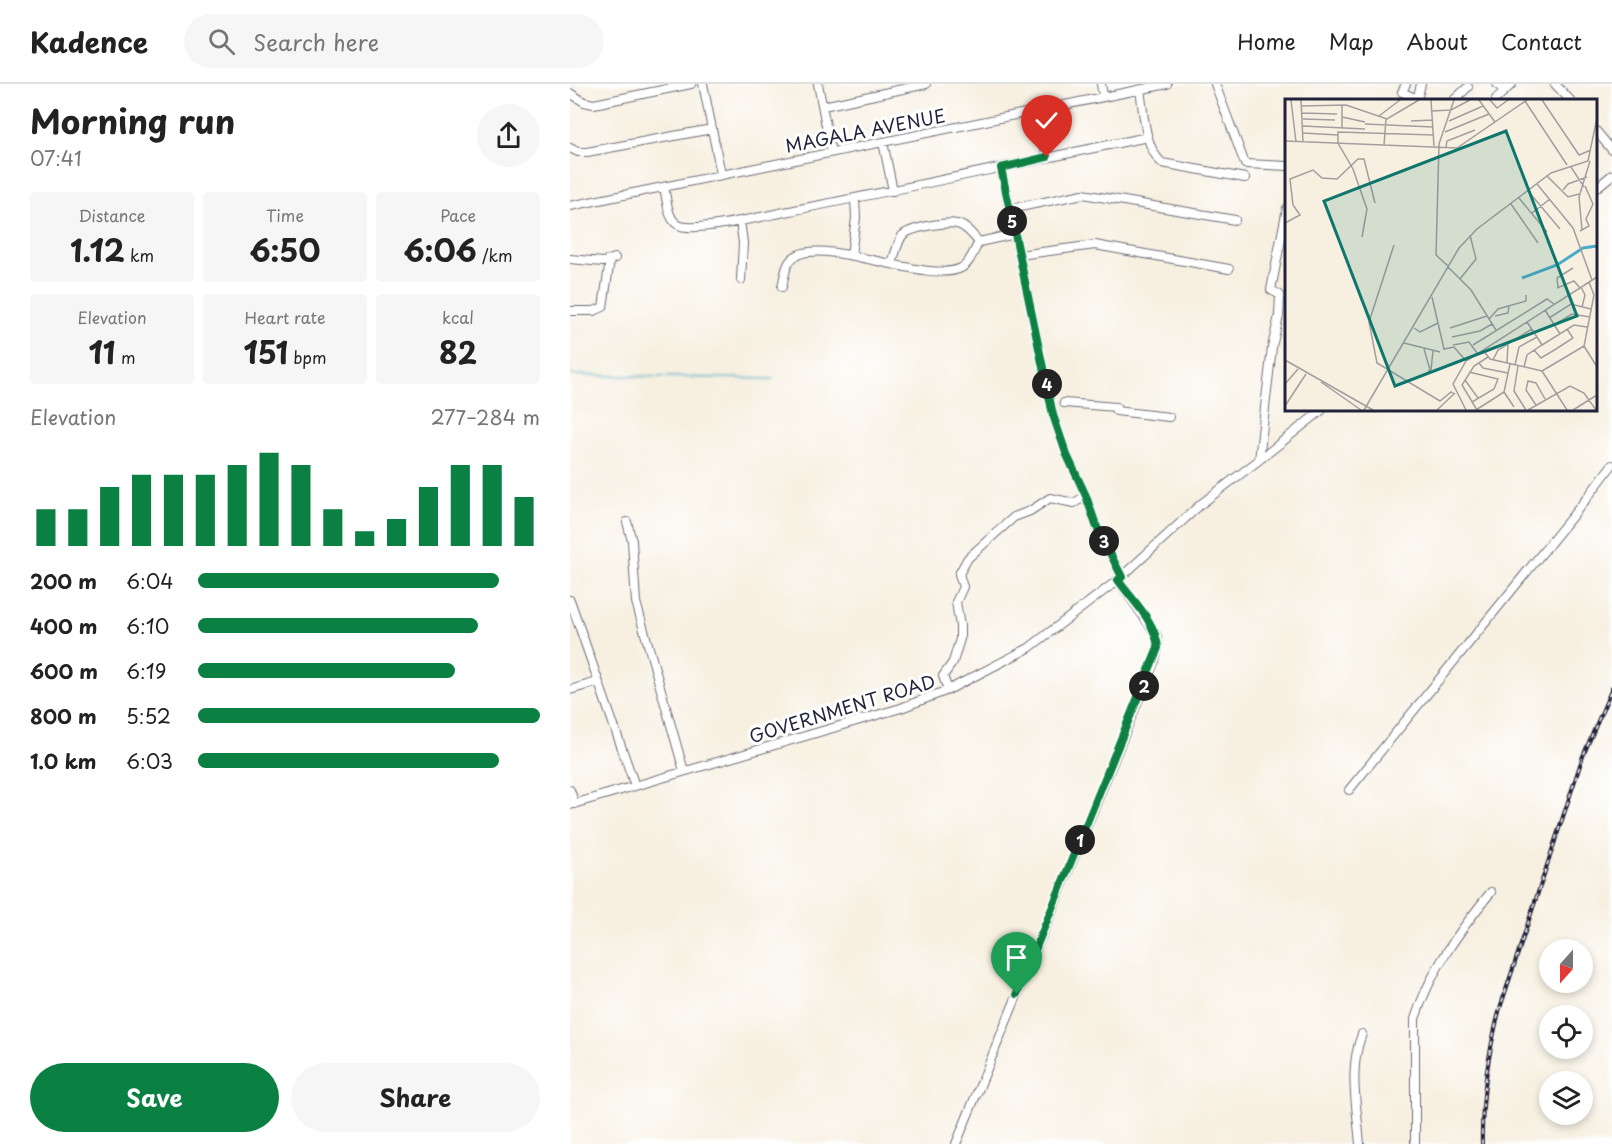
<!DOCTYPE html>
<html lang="en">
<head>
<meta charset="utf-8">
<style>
  body { margin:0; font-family:"Playpen Sans",sans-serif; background:#f6f6f6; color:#222; height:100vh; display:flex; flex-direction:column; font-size:22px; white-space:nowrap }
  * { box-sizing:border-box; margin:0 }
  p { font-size:20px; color:#767676 }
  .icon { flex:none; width:33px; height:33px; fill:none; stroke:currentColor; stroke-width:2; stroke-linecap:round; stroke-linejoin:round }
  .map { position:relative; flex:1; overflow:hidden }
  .side { display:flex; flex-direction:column; background:#fff; width:570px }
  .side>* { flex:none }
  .needle { width:39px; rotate:201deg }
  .fabs { position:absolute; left:969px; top:855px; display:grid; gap:12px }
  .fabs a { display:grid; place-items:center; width:54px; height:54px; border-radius:50%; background:#fff; box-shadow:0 3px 9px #0003; font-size:30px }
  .pin { position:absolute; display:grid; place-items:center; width:51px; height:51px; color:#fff; margin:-62px -26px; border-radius:50% 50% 50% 0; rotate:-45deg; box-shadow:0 0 6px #0007 }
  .pin .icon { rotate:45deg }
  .km { position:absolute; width:30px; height:30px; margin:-15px; border-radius:50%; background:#222; color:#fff; font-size:16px; line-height:30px; text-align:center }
  .round { display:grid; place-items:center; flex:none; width:63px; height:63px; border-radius:32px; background:#f6f6f6 }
  .headline { display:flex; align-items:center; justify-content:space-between; height:102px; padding:0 30px }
  h1 { font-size:33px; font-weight:700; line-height:45px }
  .figures { display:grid; grid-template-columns:repeat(3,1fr); gap:9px; height:102px; padding:6px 30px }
  .figures div { display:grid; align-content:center; border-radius:6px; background:#f6f6f6; text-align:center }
  .figures b { font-size:30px; font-weight:700 }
  .figures small { font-size:16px; font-weight:400 }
  .figures p { font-size:16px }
  .chart { height:168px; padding:12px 30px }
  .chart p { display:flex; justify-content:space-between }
  .chart svg { width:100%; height:108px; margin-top:6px; stroke:#0b8043; stroke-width:6 }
  .primary-button { display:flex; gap:12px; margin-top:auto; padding:12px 30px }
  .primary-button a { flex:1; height:69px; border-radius:36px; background:#0b8043; color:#fff; font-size:24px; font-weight:700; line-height:69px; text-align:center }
  .primary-button a+a { background:#f6f6f6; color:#222 }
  ul { padding:0 30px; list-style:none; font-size:20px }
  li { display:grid; grid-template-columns:96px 72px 1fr; align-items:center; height:45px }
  li i { height:15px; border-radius:8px; background:#0b8043 }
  header { display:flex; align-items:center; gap:36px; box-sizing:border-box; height:84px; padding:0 30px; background:#fff; border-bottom:2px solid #e0e0e0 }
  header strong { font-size:28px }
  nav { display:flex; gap:33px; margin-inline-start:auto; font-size:21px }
  .search { width:420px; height:54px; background:#f6f6f6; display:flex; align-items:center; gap:15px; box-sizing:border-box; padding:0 21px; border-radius:33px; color:#767676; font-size:22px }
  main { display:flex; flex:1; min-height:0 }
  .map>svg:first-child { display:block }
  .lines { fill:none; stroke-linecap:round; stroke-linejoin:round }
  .stream { stroke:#49abc8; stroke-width:1.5 }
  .minor-casing { stroke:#6d6a75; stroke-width:10 }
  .minor { stroke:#fff; stroke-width:8 }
  .rail-casing { stroke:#22223b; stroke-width:4 }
  .rail { stroke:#fff; stroke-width:1.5; stroke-dasharray:4.5; stroke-linecap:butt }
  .route-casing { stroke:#fff; stroke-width:12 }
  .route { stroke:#0b8043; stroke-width:8 }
  .labels { text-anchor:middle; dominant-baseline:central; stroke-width:6; stroke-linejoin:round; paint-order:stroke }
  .street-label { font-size:18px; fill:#22223b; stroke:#fff }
  .inset-river { fill:none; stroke:#49abc8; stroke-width:3 }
  .inset-road { fill:none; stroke:#a29e9f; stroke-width:1.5 }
  .view { fill:#0f766e; fill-opacity:0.15; stroke:#0f766e; stroke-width:3 }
  .inset-edge { fill:none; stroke:#22223b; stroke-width:3 }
</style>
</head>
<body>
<header>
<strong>Kadence</strong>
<div class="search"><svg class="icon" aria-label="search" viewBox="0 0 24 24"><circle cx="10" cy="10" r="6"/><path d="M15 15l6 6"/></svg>Search here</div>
<nav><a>Home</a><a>Map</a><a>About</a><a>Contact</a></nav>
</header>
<main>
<section class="side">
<div class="headline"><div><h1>Morning run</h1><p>07:41</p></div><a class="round"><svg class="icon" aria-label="share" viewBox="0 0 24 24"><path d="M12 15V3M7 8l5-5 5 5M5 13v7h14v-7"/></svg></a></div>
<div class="figures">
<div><p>Distance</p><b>1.12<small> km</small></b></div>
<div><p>Time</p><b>6:50</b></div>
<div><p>Pace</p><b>6:06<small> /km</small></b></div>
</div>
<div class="figures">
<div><p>Elevation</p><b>11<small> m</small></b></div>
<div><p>Heart rate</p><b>151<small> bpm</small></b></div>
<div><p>kcal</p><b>82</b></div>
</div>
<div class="chart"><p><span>Elevation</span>277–284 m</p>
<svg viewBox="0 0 160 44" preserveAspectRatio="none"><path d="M5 44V29M15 44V29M25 44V20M35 44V15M45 44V15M55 44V15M65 44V11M75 44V6M85 44V11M95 44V29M105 44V38M115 44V33M125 44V20M135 44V11M145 44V11M155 44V24"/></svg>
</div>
<ul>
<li><b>200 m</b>6:04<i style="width:88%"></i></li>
<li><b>400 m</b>6:10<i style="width:82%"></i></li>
<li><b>600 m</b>6:19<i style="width:75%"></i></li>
<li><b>800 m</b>5:52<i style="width:100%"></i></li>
<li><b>1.0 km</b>6:03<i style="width:88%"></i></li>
</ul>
<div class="primary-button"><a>Save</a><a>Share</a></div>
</section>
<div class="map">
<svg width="1042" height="1060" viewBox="0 0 1042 1060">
  <rect width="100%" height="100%" fill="#fff"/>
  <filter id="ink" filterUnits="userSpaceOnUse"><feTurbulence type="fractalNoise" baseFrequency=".0167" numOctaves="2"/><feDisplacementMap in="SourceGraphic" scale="12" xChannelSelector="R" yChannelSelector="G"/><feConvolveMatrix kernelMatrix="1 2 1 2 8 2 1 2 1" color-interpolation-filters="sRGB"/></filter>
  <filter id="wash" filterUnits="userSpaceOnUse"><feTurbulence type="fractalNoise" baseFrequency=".008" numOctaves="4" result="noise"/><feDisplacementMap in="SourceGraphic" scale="24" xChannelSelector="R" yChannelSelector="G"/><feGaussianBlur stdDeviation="1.35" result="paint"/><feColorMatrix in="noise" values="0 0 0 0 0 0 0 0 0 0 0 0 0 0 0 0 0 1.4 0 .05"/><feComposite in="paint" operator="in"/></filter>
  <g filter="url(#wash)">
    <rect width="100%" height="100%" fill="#f7f0e1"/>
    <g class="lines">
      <path class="stream" d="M0 291 203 295"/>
    </g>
  </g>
  <g filter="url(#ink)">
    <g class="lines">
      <defs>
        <path id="minor" d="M133 0 151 90
          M248 0 261 68
          M531 0 533 12
          M645 0 675 80 717 82
          M836 0 832 8 847 15
          M927 0 934 7
          M985 0 1000 16
          M570 6C574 29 574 63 592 79L675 94
          M0 9 14 18 24 20 121 0
          M926 15 942 0
          M847 16 851 0
          M884 16 898 3
          M253 22 356 0
          M467 27 477 73
          M1026 47 1042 66
          M313 58 323 107
          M0 64 8 68H17L142 45
          M431 84 483 331 496 369 516 412 526 441 552 493
          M94 103C97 115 97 138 111 142 129 148 198 131 220 127 339 104 458 77 578 53
          M1026 104 1042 91
          M0 122 597 0
          M440 125 513 110 665 136
          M170 137 173 159 171 196
          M281 171 286 134 285 114
          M449 171 525 161 659 185
          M0 175 33 178 45 174
          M322 179C325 171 327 160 332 152 339 144 376 137 387 140 397 142 403 152 409 158
          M212 203C214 195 215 183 220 177 242 146 357 202 391 184 400 180 404 166 409 158L445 150
          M0 227H24L33 223 40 176
          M494 319 546 323
          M546 327 599 333
          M689 376 702 263 709 232 710 211 701 206 717 124
          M57 438 62 457 66 518 114 687
          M0 516 65 702
          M0 606 27 598
          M378 606 373 592 383 578 390 555V542L386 518 393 503 389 490 398 474 444 433 460 427 480 414 504 419 516 412
          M0 706 5 720
          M779 706 1017 414 1042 381
          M0 721 331 624 378 606 459 564 548 496 631 420 689 376 752 326
          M386 1060 585 576 588 564 587 552 548 496
          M790 1060C787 1023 778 985 792 950
          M845 1060V935C860 887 890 846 921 808"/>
      </defs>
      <use href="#minor" class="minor-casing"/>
      <use href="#minor" class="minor"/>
      <defs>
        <path id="rail" d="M912 1060C911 1013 918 970 930 924L1013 672 1042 604"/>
      </defs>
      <use href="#rail" class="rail-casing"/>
      <use href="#rail" class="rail"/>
    </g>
  </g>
  <g class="lines" filter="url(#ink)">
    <defs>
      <path id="route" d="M447 910 588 564C586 538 563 517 548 496L552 493 526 441 516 412 496 369 483 331 431 84 477 73"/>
    </defs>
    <use href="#route" class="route-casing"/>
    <use href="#route" class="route"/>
  </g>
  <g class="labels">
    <g class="street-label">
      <text transform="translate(295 46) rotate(-11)">MAGALA AVENUE</text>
      <text transform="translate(272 624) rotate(-17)">GOVERNMENT ROAD</text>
    </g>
  </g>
  <g transform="translate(715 15)">
    <rect width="312" height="312" fill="#f7f0e1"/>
    <path class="inset-river" d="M237 179 272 166 298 149 312 147"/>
    <path class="inset-road" d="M6 1 11 43M16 1 18 43M146 1 149 47M194 1 210 23M205 1 212 9 223 1M257 1 294 56 306 51M240 2 282 66M16 7 61 6 102 20 134 1M57 7V29M147 12 166 11 185 1M17 14 52 15M94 17 115 1M57 18 80 23M18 20 50 21M126 22 148 21M164 22 198 7M80 25 148 28M18 27 80 30M160 33 204 15M18 34 53 36M0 42 172 49 242 1M99 46 101 20M161 48 162 42 190 31M286 68 299 88M262 77 283 98 294 95M252 85 288 129 307 181M278 91 283 85 302 78M243 92 275 130M234 99 262 133M226 105 253 144M247 114 265 100M0 124 15 116 8 106 5 80 28 71 37 79 52 80 73 60H79L90 104M297 131 294 98 305 62M295 132 304 127 301 120 308 105 300 87M77 138 82 110 68 70 53 44V33L148 36M109 146 84 223 92 264 155 302 166 293 169 295M163 167 151 156 154 45 169 1M163 168 186 191 211 231M175 180 191 160 185 136M304 183 309 196 299 247 312 268M296 188 300 196 297 208M272 189 289 182 295 189M273 189 272 179 288 169M147 198 159 250 169 248 181 262M260 211 275 235M210 217 223 214 224 207M264 219 286 205 306 210M204 220 213 210 241 202V196M242 223 252 238M269 226 287 215 305 218M129 229 135 233 153 224M165 229 202 217M167 238 195 232 207 225M119 244 155 253M168 246 184 243 192 254M188 246 262 200 269 205M139 250 146 274 143 271M198 251 205 260 257 272 282 311M249 251 256 259 271 250 288 239 282 230M0 261 88 311M208 261 213 251 247 230M194 264 198 269 223 274M222 264 223 245M225 265 219 293 229 308M230 266 234 248 252 238 257 246M233 267 229 292 241 311M239 268 242 256 257 246 289 226 302 228M146 271 148 252M257 272 299 247M184 273 213 280 209 290 187 303M180 281 193 299M36 283 76 311M0 285 13 270M251 306 241 291 243 282 251 284 260 300M0 307 21 275M79 311 174 149 192 130 266 74 303 62 312 19M152 311 170 294M181 311 168 285 181 262 312 178M191 311 219 293M192 311 177 286 189 267 203 258M243 311 285 287 299 294 311 311M288 311 312 296"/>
    <path class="view" d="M221 32 292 217 110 287 39 102Z"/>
    <rect width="312" height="312" class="inset-edge"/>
  </g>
</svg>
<div class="fabs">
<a><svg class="needle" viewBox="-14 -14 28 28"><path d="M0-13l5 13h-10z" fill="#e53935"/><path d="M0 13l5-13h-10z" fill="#767676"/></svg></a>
<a><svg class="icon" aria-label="locate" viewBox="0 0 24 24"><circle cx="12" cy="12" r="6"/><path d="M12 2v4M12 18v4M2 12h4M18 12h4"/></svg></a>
<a><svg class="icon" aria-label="layers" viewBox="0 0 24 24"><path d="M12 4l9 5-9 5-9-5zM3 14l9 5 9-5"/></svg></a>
</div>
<div class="pin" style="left:447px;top:910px;background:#1e9e55"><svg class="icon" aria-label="arrive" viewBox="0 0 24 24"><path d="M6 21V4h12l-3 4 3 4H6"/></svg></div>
<div class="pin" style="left:477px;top:73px;background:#d93025"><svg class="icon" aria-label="check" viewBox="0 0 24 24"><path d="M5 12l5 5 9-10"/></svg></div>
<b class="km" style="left:510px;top:756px">1</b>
<b class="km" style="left:574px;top:602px">2</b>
<b class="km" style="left:534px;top:457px">3</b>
<b class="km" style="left:477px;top:300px">4</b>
<b class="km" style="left:442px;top:137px">5</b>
</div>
</main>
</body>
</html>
